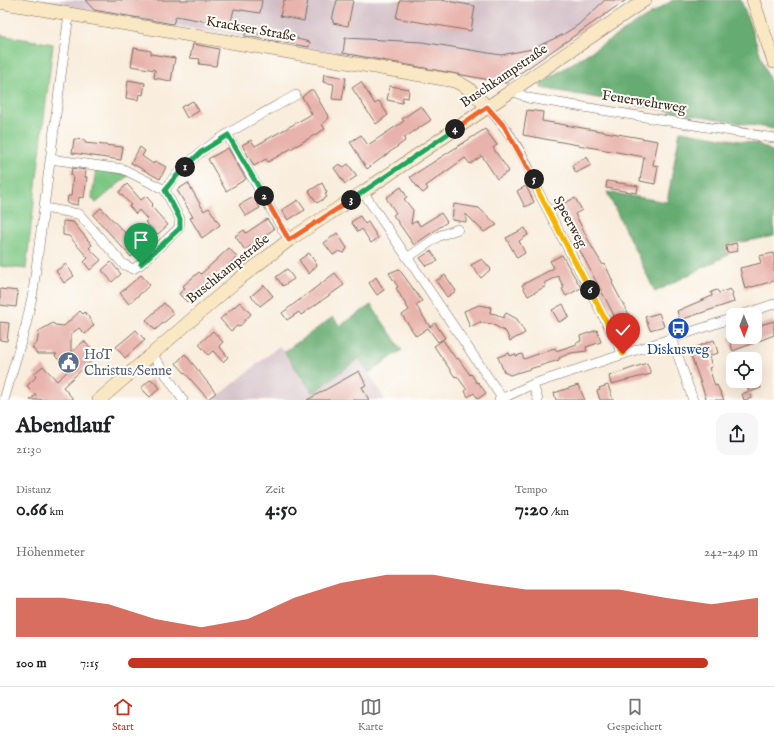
<!DOCTYPE html>
<html lang="de">
<head>
<meta charset="utf-8">
<style>
  body { margin:0; font-family:"IM FELL English",serif; background:#f6f6f6; color:#202124; height:100vh; display:flex; flex-direction:column; font-size:15px; white-space:nowrap }
  * { box-sizing:border-box; margin:0 }
  p { font-size:13px; color:#757577 }
  .icon { flex:none; width:22px; height:22px; fill:none; stroke:currentColor; stroke-width:2; stroke-linecap:round; stroke-linejoin:round }
  .map { position:relative; height:400px; overflow:hidden }
  .details { display:flex; flex-direction:column; background:#fff; flex:1 }
  .details>* { flex:none }
  .needle { width:26px; rotate:179deg }
  .fabs { position:absolute; left:726px; top:308px; display:grid; gap:8px }
  .fabs a { display:grid; place-items:center; width:36px; height:36px; border-radius:8px; background:#fff; box-shadow:0 4px 16px #0002; font-size:20px }
  .pin { position:absolute; display:grid; place-items:center; width:34px; height:34px; color:#fff; margin:-41px -17px; border-radius:50% 50% 50% 0; rotate:-45deg; box-shadow:0 0 4px #0007 }
  .pin .icon { rotate:45deg }
  .km { position:absolute; width:20px; height:20px; margin:-10px; border-radius:50%; background:#222; color:#fff; font-size:11px; line-height:20px; text-align:center }
  .round { display:grid; place-items:center; flex:none; width:42px; height:42px; border-radius:12px; background:#f6f6f6 }
  .overview { display:flex; align-items:center; justify-content:space-between; height:68px; padding:0 16px }
  h1 { font-size:22px; font-weight:700; line-height:30px }
  .figures { display:grid; grid-template-columns:repeat(3,1fr); gap:6px; height:68px; padding:4px 16px }
  .figures div { display:grid; align-content:center }
  .figures b { font-size:20px; font-weight:700 }
  .figures small { font-size:11px; font-weight:400 }
  .figures p { font-size:11px }
  .chart { height:112px; padding:8px 16px }
  .chart p { display:flex; justify-content:space-between }
  .chart svg { width:100%; height:72px; margin-top:4px; fill:#c8321e; opacity:.7 }
  ul { padding:0 16px; list-style:none; font-size:13px }
  li { display:grid; grid-template-columns:64px 48px 1fr; align-items:center; height:30px }
  li i { height:10px; border-radius:5px; background:#c8321e }
  .dock { display:flex; justify-content:space-around; align-items:center; height:56px; border-top:1px solid #e0e0e0; background:#fff; font-size:11px; color:#757577 }
  .dock a { display:grid; justify-items:center; gap:2px }
  .dock .selected { color:#c8321e }
  .map>svg:first-child { display:block }
  .industrial { fill:#d2bdc6 }
  .green { fill:#7dc784; stroke:#5c7851 }
  .forest { fill:#66ac72; stroke:#506b48 }
  .building { fill:#e8b3ac }
  .lines { fill:none; stroke-linecap:round; stroke-linejoin:round }
  .street-casing { stroke:#7e6e61; stroke-width:10 }
  .secondary-casing { stroke:#7e6e61; stroke-width:14 }
  .street { stroke:#fff; stroke-width:9 }
  .secondary { stroke:#fae7c3; stroke-width:13 }
  .split-1-casing { stroke:#fff; stroke-width:8 }
  .split-2-casing { stroke:#fff; stroke-width:8 }
  .split-3-casing { stroke:#fff; stroke-width:8 }
  .split-4-casing { stroke:#fff; stroke-width:8 }
  .split-5-casing { stroke:#fff; stroke-width:8 }
  .split-6-casing { stroke:#fff; stroke-width:8 }
  .split-7-casing { stroke:#fff; stroke-width:8 }
  .split-1 { stroke:#22a559; stroke-width:5 }
  .split-2 { stroke:#22a559; stroke-width:5 }
  .split-3 { stroke:#f0652b; stroke-width:5 }
  .split-4 { stroke:#22a559; stroke-width:5 }
  .split-5 { stroke:#f0652b; stroke-width:5 }
  .split-6 { stroke:#f5b400; stroke-width:5 }
  .split-7 { stroke:#f5b400; stroke-width:5 }
  .labels { text-anchor:middle; dominant-baseline:central; stroke-width:4; stroke-linejoin:round; paint-order:stroke }
  .street-label { font-size:14px; fill:#3b2a1e; stroke:#fdfcf7 }
  .transit-label { font-size:14px; fill:#164399; stroke:#fdfcf7 }
  .service-label { font-size:14px; fill:#4e5e75; stroke:#fdfcf7; text-anchor:start }
</style>
</head>
<body>
<div class="map">
<svg width="774" height="400" viewBox="0 0 774 400">
  <rect width="100%" height="100%" fill="#fdfcf7"/>
  <filter id="ink" filterUnits="userSpaceOnUse"><feTurbulence type="fractalNoise" baseFrequency=".025" numOctaves="2"/><feDisplacementMap in="SourceGraphic" scale="8" xChannelSelector="R" yChannelSelector="G"/><feConvolveMatrix kernelMatrix="1 2 1 2 8 2 1 2 1" color-interpolation-filters="sRGB"/></filter>
  <filter id="wash" filterUnits="userSpaceOnUse"><feTurbulence type="fractalNoise" baseFrequency=".012" numOctaves="4" result="noise"/><feDisplacementMap in="SourceGraphic" scale="16" xChannelSelector="R" yChannelSelector="G"/><feGaussianBlur stdDeviation="0.9" result="paint"/><feColorMatrix in="noise" values="0 0 0 0 0 0 0 0 0 0 0 0 0 0 0 0 0 1.4 0 .05"/><feComposite in="paint" operator="in"/></filter>
  <g filter="url(#wash)">
    <rect width="100%" height="100%" fill="#f9eddd"/>
    <path class="industrial" d="M28 0H628L506 83Z
      M279 346 313 393 359 357 385 400H214Z"/>
    <path class="green" d="M0 35 53 44 26 269 0 266Z
      M96 168 129 175 96 203 92 198Z"/>
    <path class="forest" d="M673 0H741L774 93V129L541 88V83Z
      M680 131 758 144 774 152V236L726 245 728 255 655 292 607 192 667 202Z
      M371 305 402 350 369 373 359 358 313 393 284 352 333 317 340 326Z"/>
    <g id="blocks">
      <path class="building" d="M85 0H262L260 13 234 9 230 26 176 16 173 24 94 10Z
        M284 0H308L304 21 280 16Z
        M337 0H353L348 26 333 23V20H332Z
        M400 0H441L475 6 471 31 396 18Z
        M605 0H626L506 83 343 53 345 38 422 42 501 55 532 49 564 34 578 25Z
        M245 33 297 37V39L310 42 309 47 245 36Z
        M193 44 219 49 216 66 199 64 200 59 190 58Z
        M134 48 151 51V54L175 58 171 81 154 78 155 70 131 66Z
        M324 74 346 78 342 100 332 99 334 84 323 82Z
        M128 80 145 83 143 95 139 94 138 100 126 98Z
        M361 82 375 104 379 101 388 115 376 124 352 88Z
        M390 86 409 89 408 98 403 97 402 103 387 100Z
        M310 90H313L329 118 322 124 325 129 268 162 266 159 254 166 242 145 251 140 255 146 312 114 302 97Z
        M193 101 199 111 187 118 181 107Z
        M421 106 431 120 404 138 405 141 367 169 350 142 361 135 368 145 404 121 402 119Z
        M527 110 543 112 542 121 658 141 653 165 658 166 655 184 640 181 644 157 523 135Z
        M485 129 497 145 493 148 509 171 497 179 482 156 470 164 465 158 426 186 428 189 423 193 418 188 410 177Z
        M74 139 85 140V143L123 147 121 160 72 153Z
        M140 147 145 151 142 156 153 164 155 161 166 167 160 179 131 163Z
        M228 148 246 179 226 191 208 159Z
        M587 157 591 165 576 173 572 165Z
        M339 164 344 167 348 164 357 176 345 184 334 168Z
        M72 168 86 170 85 177H87L84 198 79 197 78 205 67 203 68 196H71L73 176 71 175Z
        M607 181 638 186 637 193 606 188Z
        M188 183 204 211 209 208 220 225 202 238 190 218 193 217 177 190Z
        M322 183 327 193 325 194 327 197 317 203 309 191Z
        M127 184 141 200 146 196 153 204 151 206 168 225 158 234 145 222 148 220 139 210 136 214 129 206 131 205 119 192Z
        M526 186 534 202 525 207 517 191Z
        M401 187 407 197 404 199 413 210 411 224 417 221 420 226 441 213 447 222 414 245 393 215 396 213 386 198Z
        M254 197 260 208 246 216 239 205Z
        M575 198 582 210 575 214 593 249 603 265 605 264 613 282 612 283 638 332 626 338 568 228 573 225 562 204Z
        M298 200 305 210 288 220 282 210Z
        M454 204 479 208 497 225 484 232 466 214V222L452 220Z
        M101 208 134 242 136 241 142 247 131 257 93 215Z
        M360 216 365 224 368 222 378 238 371 243 362 229 358 232 351 222Z
        M267 219 274 229 245 250 235 236 244 230 246 233Z
        M63 221 73 222 92 245 89 248 101 260 90 270 84 262 88 258 69 236 63 235Z
        M525 228 528 235 519 241 525 253 517 258 506 238Z
        M337 233 347 248 344 253 339 251 333 255 324 243Z
        M736 243 738 251 727 253 726 246Z
        M229 248 237 257 187 302 179 294 185 288 183 286 199 272 201 274Z
        M431 251 438 261 426 266 420 258Z
        M309 253 317 265 309 274 299 260Z
        M774 253V281L745 289 740 268 761 263 759 256Z
        M562 255 581 288 566 296 562 289 564 288 558 276 544 283 546 286 528 296 522 285 554 268 550 261Z
        M482 259 491 269 481 278 471 265Z
        M111 262 121 274 112 282 102 270Z
        M66 264 74 276 64 283 56 271Z
        M287 269 294 279 283 286 276 277Z
        M399 269 422 301 416 305 430 327 435 323 445 338 438 342 428 328 416 336 402 315 409 310 396 288 398 287 389 273Z
        M335 273 344 285 301 315 299 312 287 320 282 313Z
        M141 275 150 285 129 304 120 293Z
        M445 275 456 291 447 297 436 281Z
        M376 277 384 290 377 295 369 283Z
        M264 285 273 296 260 306 251 296Z
        M0 289 18 291 16 307 0 305Z
        M730 289 733 293 732 296 734 302 680 320 677 311 712 296 711 292 717 290 719 293Z
        M240 302 251 314 239 327 237 326 231 331 220 319Z
        M164 303 174 314 155 330 146 320Z
        M563 304 569 317 559 322 552 310Z
        M479 305 491 307 490 313 496 314 503 318 506 313 517 319 525 333 510 341 506 332 492 324 480 322 470 327 464 311Z
        M80 311 83 314 85 312 94 325 85 334 79 328 71 334V353L84 341 97 356 63 387 74 400H30L36 395 27 386 36 377 34 374 43 366 57 381 69 370 55 356 57 354H37L32 347 37 343 39 331 53 323 55 325 64 326Z
        M659 313 664 326 650 330 645 317Z
        M774 321V335L733 351 728 337H755V322L757 326Z
        M0 322 9 323 7 341 0 340Z
        M136 330 145 340 125 358 116 347Z
        M597 330 601 342 586 347 587 351 571 353 559 358V360L510 375 504 372 498 357 509 353 510 356 515 354 516 356 522 354 524 359 555 348 556 351 577 344 576 343 581 341 580 336Z
        M213 331 223 342 219 346 228 357 223 362 213 351 208 355 199 344Z
        M443 340 456 359 458 358 470 375 471 374 477 383 478 382 486 393 478 399 474 393 468 397 465 391 467 390 457 376 455 377 434 346Z
        M714 340 718 353 709 356 712 367 709 368 715 386 717 385 724 400H703L706 398 689 350Z
        M185 354 216 393 208 399 176 363Z
        M647 363 651 374 611 384 609 376Z
        M359 371 366 385 362 387 369 400H307Z
        M151 379 160 388 150 397 141 388Z
        M745 381H759L761 388 750 392 752 398 744 400 742 394 749 391Z
        M578 385 585 400H556L554 393Z
        M608 385 613 400H600L597 391 600 390 599 388Z"/>
    </g>
  </g>
  <g filter="url(#ink)">
    <use href="#blocks" fill-opacity="0" stroke="#7e6e61" stroke-width="1"/>
    <g class="lines">
      <defs>
        <path id="street" d="M511 90 528 98 774 138
          M487 107C510 131 528 162 539 193L623 354
          M227 135 289 240
          M50 159 123 169 165 190
          M165 190C191 148 254 119 296 95
          M363 192 502 398
          M44 208 79 214 123 264 133 269 141 264 179 228 180 219 165 190
          M407 258 439 236 458 229
          M741 315 774 304
          M672 338 693 400
          M152 354 183 400
          M533 384 538 400
          M4 400 26 325 33 292 69 14
          M499 400 533 384 733 318"/>
        <path id="secondary" d="M753 0 774 62
          M0 2 455 81 468 88 487 107
          M99 400 234 283 289 240 363 192 645 0"/>
      </defs>
      <use href="#street" class="street-casing"/>
      <use href="#secondary" class="secondary-casing"/>
      <use href="#street" class="street"/>
      <use href="#secondary" class="secondary"/>
    </g>
  </g>
  <g class="lines" filter="url(#ink)">
    <defs>
      <path id="split-1" d="M141 264 180 228V219L165 190 172 181 185 167"/>
      <path id="split-2" d="M185 167 201 152 228 135 264 196"/>
      <path id="split-3" d="M264 196 289 240 351 200"/>
      <path id="split-4" d="M351 200 455 129"/>
      <path id="split-5" d="M455 129 487 107 504 126 534 179"/>
      <path id="split-6" d="M534 179 539 193 590 290"/>
      <path id="split-7" d="M590 290 623 354"/>
    </defs>
    <use href="#split-1" class="split-1-casing"/>
    <use href="#split-2" class="split-2-casing"/>
    <use href="#split-3" class="split-3-casing"/>
    <use href="#split-4" class="split-4-casing"/>
    <use href="#split-5" class="split-5-casing"/>
    <use href="#split-6" class="split-6-casing"/>
    <use href="#split-7" class="split-7-casing"/>
    <use href="#split-1" class="split-1"/>
    <use href="#split-2" class="split-2"/>
    <use href="#split-3" class="split-3"/>
    <use href="#split-4" class="split-4"/>
    <use href="#split-5" class="split-5"/>
    <use href="#split-6" class="split-6"/>
    <use href="#split-7" class="split-7"/>
  </g>
  <defs>
    <symbol id="bus-disc" viewBox="-11 -11 22 22"><circle r="9.5" fill="#1a4fb4" stroke="#fdfcf7"/><path d="M-5-6H5V4H4V6H2V4H-2V6H-4V4H-5ZM-3.5-4V0h7V-4ZM-3.5 1.2v1.5H-2V1.2ZM2 1.2v1.5H3.5V1.2Z" fill="#fff"/></symbol>
    <symbol id="civic-disc" viewBox="-11 -11 22 22"><circle r="9.5" fill="#5c6f8a" stroke="#fdfcf7"/><path d="M-.6-6.5H3V-4.5H.6V-3L4-1V1h2V6H-6V1h2V-1L-.6-3ZM-1.2 2.5V6h2.4V2.5Z" fill="#fff"/></symbol>
  </defs>
  <g fill-rule="evenodd">
    <use href="#bus-disc" x="666" y="316" width="25" height="25"/>
    <use href="#civic-disc" x="56" y="350" width="25" height="25"/>
  </g>
  <g class="labels">
    <g class="street-label">
      <text transform="translate(251 29) rotate(10)">Krackser Straße</text>
      <text transform="translate(504 76) rotate(-34)">Buschkampstraße</text>
      <text transform="translate(644 102) rotate(9)">Feuerwehrweg</text>
      <text transform="translate(570 222) rotate(62)">Speerweg</text>
      <text transform="translate(228 269) rotate(-39)">Buschkampstraße</text>
    </g>
    <g class="transit-label">
      <text x="678" y="350">Diskusweg</text>
    </g>
    <g class="service-label">
      <text x="84" y="355">HoT<tspan x="84" dy="16">Christus/Senne</tspan></text>
    </g>
  </g>
</svg>
<div class="fabs">
<a><svg class="needle" viewBox="-14 -14 28 28"><path d="M0-13l5 13h-10z" fill="#e53935"/><path d="M0 13l5-13h-10z" fill="#757577"/></svg></a>
<a><svg class="icon" aria-label="locate" viewBox="0 0 24 24"><circle cx="12" cy="12" r="6"/><path d="M12 2v4M12 18v4M2 12h4M18 12h4"/></svg></a>
</div>
<div class="pin" style="left:141px;top:264px;background:#1e9e55"><svg class="icon" aria-label="arrive" viewBox="0 0 24 24"><path d="M6 21V4h12l-3 4 3 4H6"/></svg></div>
<div class="pin" style="left:623px;top:354px;background:#d93025"><svg class="icon" aria-label="check" viewBox="0 0 24 24"><path d="M5 12l5 5 9-10"/></svg></div>
<b class="km" style="left:185px;top:167px">1</b>
<b class="km" style="left:264px;top:196px">2</b>
<b class="km" style="left:351px;top:200px">3</b>
<b class="km" style="left:455px;top:129px">4</b>
<b class="km" style="left:534px;top:179px">5</b>
<b class="km" style="left:590px;top:290px">6</b>
</div>
<section class="details">
<div class="overview"><div><h1>Abendlauf</h1><p>21:30</p></div><a class="round"><svg class="icon" aria-label="share" viewBox="0 0 24 24"><path d="M12 15V3M7 8l5-5 5 5M5 13v7h14v-7"/></svg></a></div>
<div class="figures">
<div><p>Distanz</p><b>0.66<small> km</small></b></div>
<div><p>Zeit</p><b>4:50</b></div>
<div><p>Tempo</p><b>7:20<small> /km</small></b></div>
</div>
<div class="chart"><p><span>Höhenmeter</span>242–249 m</p>
<svg viewBox="0 0 160 44" preserveAspectRatio="none"><path d="M0 44V20L10 20L20 24L30 33L40 38L50 33L60 20L70 11L80 6L90 6L100 11L110 15L120 15L130 15L140 20L150 24L160 20V44z"/></svg>
</div>
<ul>
<li><b>100 m</b>7:15<i style="width:92%"></i></li>
</ul>
</section>
<nav class="dock">
<a class="selected"><svg class="icon" aria-label="home" viewBox="0 0 24 24"><path d="M3 11l9-7 9 7M6 9v11h12V9"/></svg>Start</a>
<a><svg class="icon" aria-label="map" viewBox="0 0 24 24"><path d="M3 6l6-2 6 2 6-2v14l-6 2-6-2-6 2zM9 4v14M15 6v14"/></svg>Karte</a>
<a><svg class="icon" aria-label="saved" viewBox="0 0 24 24"><path d="M7 4h10v16l-5-4-5 4z"/></svg>Gespeichert</a>
</nav>
</body>
</html>
